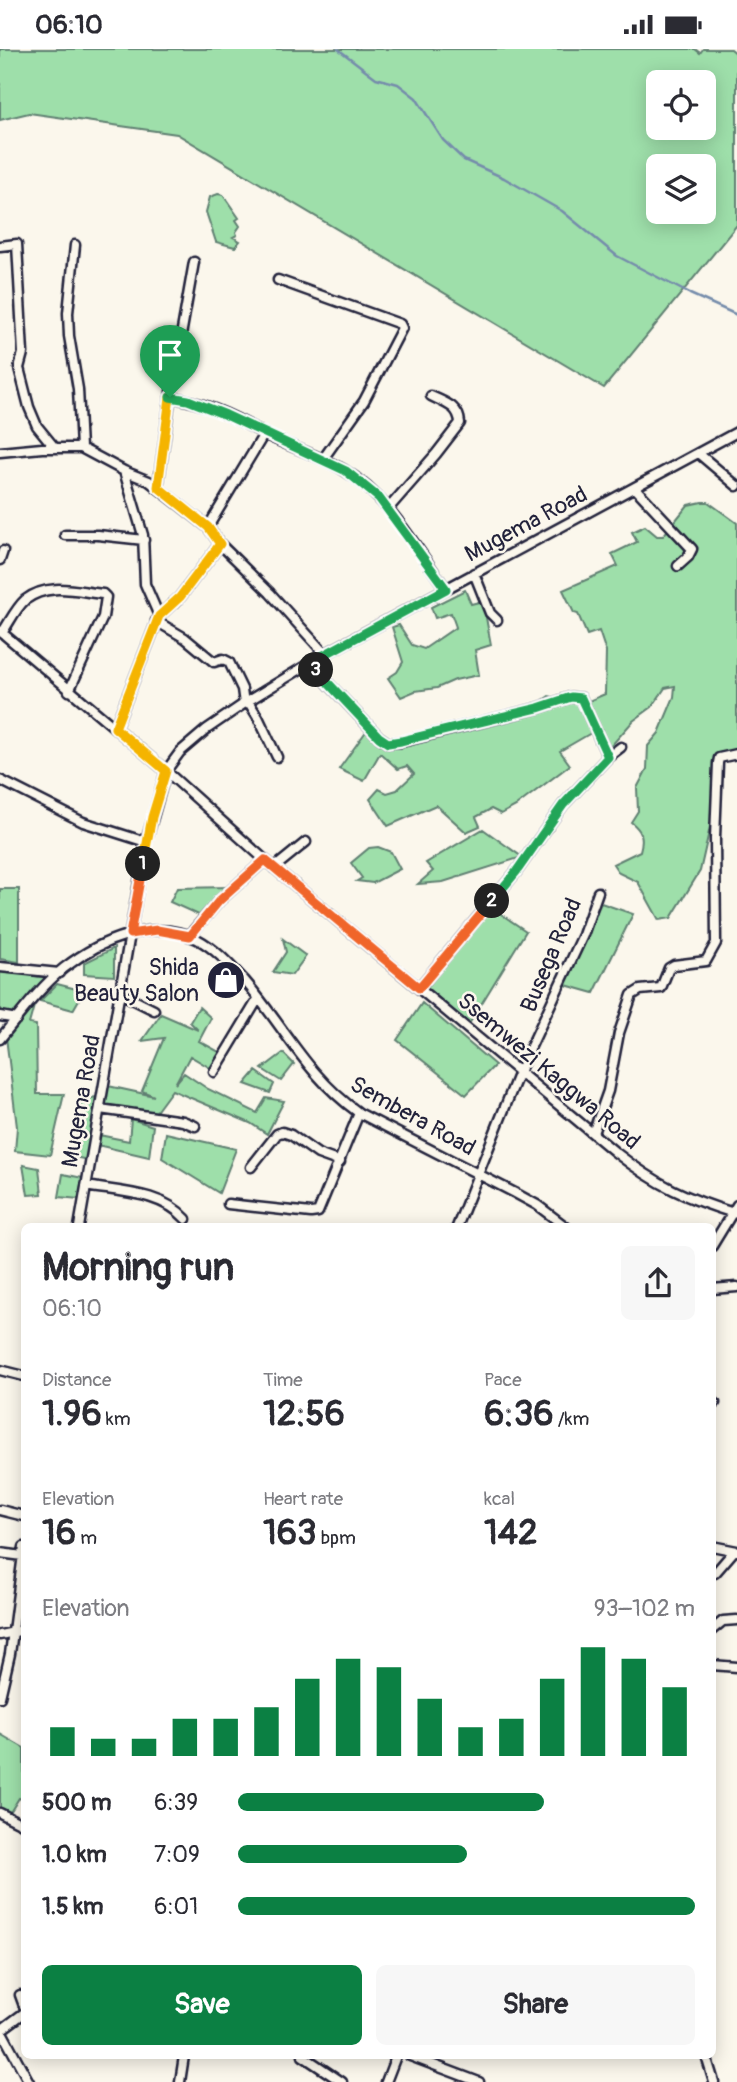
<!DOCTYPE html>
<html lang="en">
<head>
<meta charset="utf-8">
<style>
  body { margin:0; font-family:Pangolin,sans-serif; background:#f7f7f7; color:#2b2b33; height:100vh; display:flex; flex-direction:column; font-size:26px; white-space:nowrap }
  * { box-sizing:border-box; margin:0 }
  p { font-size:23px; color:#7c7c81 }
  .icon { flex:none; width:38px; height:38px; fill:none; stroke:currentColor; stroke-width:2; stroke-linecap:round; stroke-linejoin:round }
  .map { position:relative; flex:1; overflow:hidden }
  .drawer { position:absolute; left:21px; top:1174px; width:695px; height:836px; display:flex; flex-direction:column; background:#fff; border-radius:10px; box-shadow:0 4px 18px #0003 }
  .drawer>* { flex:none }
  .controls { position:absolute; left:646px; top:21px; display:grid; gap:14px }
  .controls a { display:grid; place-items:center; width:70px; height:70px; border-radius:10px; background:#fff; box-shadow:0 4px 18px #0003; font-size:35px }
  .pin { position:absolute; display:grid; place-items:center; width:60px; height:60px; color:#fff; margin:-72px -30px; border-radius:50% 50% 50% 0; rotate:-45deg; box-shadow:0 0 7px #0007 }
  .pin .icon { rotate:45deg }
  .km { position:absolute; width:35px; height:35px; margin:-18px; border-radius:50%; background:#222; color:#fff; font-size:19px; line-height:35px; text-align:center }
  .round { display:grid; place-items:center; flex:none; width:74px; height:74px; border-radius:10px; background:#f7f7f7 }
  .summary { display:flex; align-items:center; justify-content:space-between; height:119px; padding:0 21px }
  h1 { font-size:38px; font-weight:800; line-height:52px }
  .figures { display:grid; grid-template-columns:repeat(3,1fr); gap:10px; height:119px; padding:7px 21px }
  .figures div { display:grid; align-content:center }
  .figures b { font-size:35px; font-weight:800 }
  .figures small { font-size:19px; font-weight:400 }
  .figures p { font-size:19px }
  .chart { height:196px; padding:14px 21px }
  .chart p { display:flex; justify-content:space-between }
  .chart svg { width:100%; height:126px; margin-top:7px; stroke:#0b8043; stroke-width:6 }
  .cta { display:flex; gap:14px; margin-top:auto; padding:14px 21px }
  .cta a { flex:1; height:80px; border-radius:10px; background:#0b8043; color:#fff; font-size:28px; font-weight:800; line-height:80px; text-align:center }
  .cta a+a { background:#f7f7f7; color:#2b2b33 }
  ul { padding:0 21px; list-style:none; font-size:23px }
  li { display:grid; grid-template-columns:112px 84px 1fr; align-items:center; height:52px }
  li i { height:18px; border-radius:9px; background:#0b8043 }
  .status { display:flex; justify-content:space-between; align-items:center; height:49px; padding:0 35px; background:#fff; direction:ltr }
  .status svg { height:19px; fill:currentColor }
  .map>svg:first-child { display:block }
  .green { fill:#9edfaa; stroke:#608072; stroke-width:2; fill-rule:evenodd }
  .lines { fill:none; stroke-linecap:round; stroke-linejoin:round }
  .stream { stroke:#758cab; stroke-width:2.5 }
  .minor-casing { stroke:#22223b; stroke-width:13 }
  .minor { stroke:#fbf7ec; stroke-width:8 }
  .split-1-casing { stroke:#fff; stroke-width:14 }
  .split-2-casing { stroke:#fff; stroke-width:14 }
  .split-3-casing { stroke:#fff; stroke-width:14 }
  .split-4-casing { stroke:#fff; stroke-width:14 }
  .split-1 { stroke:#f5b400; stroke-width:9 }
  .split-2 { stroke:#f0652b; stroke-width:9 }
  .split-3 { stroke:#22a559; stroke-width:9 }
  .split-4 { stroke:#22a559; stroke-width:9 }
  .labels { text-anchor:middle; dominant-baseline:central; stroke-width:5; stroke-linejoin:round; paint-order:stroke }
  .street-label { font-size:23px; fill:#22223b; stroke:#fbf7ec }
  .poi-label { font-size:23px; fill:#22223b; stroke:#fbf7ec; text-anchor:end }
</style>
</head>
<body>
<div class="status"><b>06:10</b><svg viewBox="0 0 49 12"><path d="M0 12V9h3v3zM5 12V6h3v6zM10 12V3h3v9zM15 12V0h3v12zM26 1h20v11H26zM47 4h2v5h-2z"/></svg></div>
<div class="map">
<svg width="737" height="2033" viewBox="0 0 737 2033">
  <rect width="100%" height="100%" fill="#fbf7ec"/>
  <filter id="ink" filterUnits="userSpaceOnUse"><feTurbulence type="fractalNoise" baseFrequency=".0143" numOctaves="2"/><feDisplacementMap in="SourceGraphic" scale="14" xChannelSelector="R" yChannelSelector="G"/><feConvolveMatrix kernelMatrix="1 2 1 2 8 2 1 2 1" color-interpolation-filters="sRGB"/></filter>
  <g filter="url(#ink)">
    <path class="green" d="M0 0H695L700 4 703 0H731L737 5V176L604 339 177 85 29 64 0 71ZM658 33H704V79H658ZM704 117V163H658V117Z
      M218 145 223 146 239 169 236 171 240 177 236 183 237 186 233 188 240 192 235 198 216 193 206 163 210 148Z
      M702 453H708L737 474V706L722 708 716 752 700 822 671 869 659 871 638 833 619 824 613 815 640 802C644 788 642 782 631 773L638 762 637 739 647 720 648 697 659 684 674 648 675 637 665 639 652 658 633 672 611 697 607 699 600 687 591 684 560 702 570 716 516 757 501 765 491 760 476 768 480 777 466 783 436 756 388 777 370 750 379 740 387 744 397 741 414 725 407 717 398 720 380 704 364 732 339 720 367 681 381 696 400 699 417 691 452 685 479 676 517 669 522 663 543 662 542 652 549 647 582 655 605 645 606 603 599 582 587 586 578 565 574 564 563 541 618 517 612 505 637 493 632 483 645 477 657 487H663L688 456Z
      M465 541 471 555 483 552 491 596 475 601 479 626 455 631 437 639 415 642 401 648 388 629 397 623 403 613 392 578 399 576 412 596 424 600 456 578 451 564 435 569 431 558Z
      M483 780 522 808 443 833 418 835 433 822 426 814Z
      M378 798 391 803 400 820 373 834 357 832 362 829 351 814 369 799Z
      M229 838 201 867 170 853 177 839Z
      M0 840H19V913L0 910Z
      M601 854 633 865 594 944 562 935Z
      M489 857 526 882 469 975 427 939Z
      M283 890 306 907 292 926 273 923 286 903Z
      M114 899V927L84 925V914Z
      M0 922 49 929 12 967 0 965Z
      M57 935 84 942 73 961 40 952Z
      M422 954 495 1016 466 1046 397 991Z
      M34 957 29 975 36 976 37 1045H64L50 1106 15 1102 17 1078 6 988Z
      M199 958 211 969 199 992 223 1005 212 1020 190 1007 175 1035 184 1024 208 1040 257 1064 266 1049 284 1052 267 1085 250 1074 172 1041 155 1064 101 1056 108 1037 154 1047 142 1042 164 989 142 992 161 965 198 981 190 973Z
      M283 1004 294 1015 281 1032 262 1020Z
      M256 1022 274 1035 270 1044 245 1035Z
      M96 1048 88 1111 74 1108 81 1051Z
      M131 1070 153 1077 149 1108 97 1096 99 1086 129 1092Z
      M166 1084 236 1100 219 1144 162 1109Z
      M23 1116 39 1119 42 1145 28 1146Z
      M63 1125 83 1129 79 1150 59 1148Z
      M0 1685 24 1699V1751L19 1749 9 1765 0 1761Z"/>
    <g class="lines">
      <path class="stream" d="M338 0 376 29 398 35 416 49 443 91 464 111 504 129 562 162 617 207 690 245 737 266"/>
      <defs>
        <path id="minor" d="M75 196 68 264 69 287 78 340 81 399
          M0 197 17 195 23 304 19 319 29 358 37 377 55 399
          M278 231 400 275 402 279 364 352 323 410
          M170 348C203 353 236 368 264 385
          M0 403 42 399H81L124 422 149 432 208 478 220 495 270 544 325 605
          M698 404 737 437
          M124 422 143 486 145 535 159 567
          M158 438 171 343 194 213
          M635 439 692 500 688 508 678 517
          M388 460 436 405 460 374C459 357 445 354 431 347
          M208 478 264 385C290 398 318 406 344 421 389 448 416 499 446 540
          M65 486H98L144 491
          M0 511 3 502
          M474 524 490 564 497 571
          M156 572 185 589 214 613 223 610 229 613 242 640 244 655
          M0 582 166 722 265 811 615 1103C657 1136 687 1150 737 1165
          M2 584C9 574 16 559 25 551 48 533 76 542 103 545L106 548 103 568 69 642
          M309 614 379 688 388 694 401 693 538 659 571 648 581 649 608 708
          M248 652 258 668 277 708
          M115 679 159 567 180 548 220 495
          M0 731 83 773 146 793
          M274 819 306 793
          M189 887 219 852 265 811
          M0 918 59 924
          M419 939 516 823 563 756 608 708 621 698
          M120 944 154 961
          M0 967 17 970
          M0 990C19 967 40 938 64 919 100 891 154 868 197 890 216 900 231 917 245 932 286 980 306 1026 359 1064L515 1144 537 1156 566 1178
          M214 1023 258 950
          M100 1060 183 1072 195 1077
          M593 1084 608 1042 619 984 632 946 640 941 661 939 669 919 674 916 706 912 716 894 715 789 718 714 719 709 737 705
          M251 1118 277 1085 282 1083 291 1086 318 1105 340 1113
          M86 1137C119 1143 162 1143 186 1170
          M228 1155 311 1164 318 1163 359 1064
          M79 1178 146 793 166 722 180 703 207 680 248 652 325 605 737 383
          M457 1178 519 1023 583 886 598 843
          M712 1197 737 1156
          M712 1240 737 1238
          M0 1321 24 1327
          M712 1353 715 1354
          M0 1461 24 1467
          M712 1497 737 1502
          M0 1504 23 1507
          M715 1524 734 1502
          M712 1581 723 1572 737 1571
          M0 1586 24 1581
          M712 1616 737 1618
          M0 1648 10 1605 24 1498
          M0 1764 24 1776
          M20 1946 24 1957
          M24 1964 1 1981 29 2033
          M303 2007 342 2033
          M410 2007 479 2033
          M706 2007 714 2033
          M180 2033 184 2007
          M386 2033 396 2007"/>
      </defs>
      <use href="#minor" class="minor-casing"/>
      <use href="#minor" class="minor"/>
    </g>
  </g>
  <g class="lines" filter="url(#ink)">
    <defs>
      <path id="split-1" d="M143 815 152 768 166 722 115 679 159 567 180 548 220 495 208 478 158 438 170 348"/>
      <path id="split-2" d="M143 815 130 885 157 881 190 887 219 852 265 811 419 939 492 852"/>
      <path id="split-3" d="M316 621 379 688 388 694 401 692 538 659 571 648 581 649 608 708 563 756 516 823 492 852"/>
      <path id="split-4" d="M170 348 188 351 226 366 346 422 379 449 446 540 309 614 316 621"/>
    </defs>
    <use href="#split-1" class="split-1-casing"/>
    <use href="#split-2" class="split-2-casing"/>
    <use href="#split-3" class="split-3-casing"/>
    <use href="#split-4" class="split-4-casing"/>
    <use href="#split-1" class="split-1"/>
    <use href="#split-2" class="split-2"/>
    <use href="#split-3" class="split-3"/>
    <use href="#split-4" class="split-4"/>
  </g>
  <defs>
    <symbol id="shop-disc" viewBox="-11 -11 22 22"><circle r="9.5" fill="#22223b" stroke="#fbf7ec"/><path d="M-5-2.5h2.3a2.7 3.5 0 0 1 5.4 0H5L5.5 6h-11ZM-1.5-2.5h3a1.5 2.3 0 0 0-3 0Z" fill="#fff"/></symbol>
  </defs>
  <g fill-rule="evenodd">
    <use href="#shop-disc" x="204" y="909" width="44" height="44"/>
  </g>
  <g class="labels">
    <g class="street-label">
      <text transform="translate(526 475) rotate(-28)">Mugema Road</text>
      <text transform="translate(551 906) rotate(-67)">Busega Road</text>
      <text transform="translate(549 1022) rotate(40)">Ssemwezi Kaggwa Road</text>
      <text transform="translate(81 1052) rotate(-80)">Mugema Road</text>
      <text transform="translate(413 1067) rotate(29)">Sembera Road</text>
    </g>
    <g class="poi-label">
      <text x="199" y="918">Shida<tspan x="199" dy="26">Beauty Salon</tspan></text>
    </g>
  </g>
</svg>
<div class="controls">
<a><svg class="icon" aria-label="locate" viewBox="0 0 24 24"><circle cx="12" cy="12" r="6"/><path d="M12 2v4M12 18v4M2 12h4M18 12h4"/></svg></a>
<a><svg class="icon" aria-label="layers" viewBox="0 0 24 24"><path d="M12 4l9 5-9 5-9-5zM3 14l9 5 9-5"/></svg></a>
</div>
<div class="pin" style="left:170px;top:348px;background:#1e9e55"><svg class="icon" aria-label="arrive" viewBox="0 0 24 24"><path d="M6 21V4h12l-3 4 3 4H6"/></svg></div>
<b class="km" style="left:143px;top:815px">1</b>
<b class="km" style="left:492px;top:852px">2</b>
<b class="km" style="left:316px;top:621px">3</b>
<section class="drawer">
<div class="summary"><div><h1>Morning run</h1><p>06:10</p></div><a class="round"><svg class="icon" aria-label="share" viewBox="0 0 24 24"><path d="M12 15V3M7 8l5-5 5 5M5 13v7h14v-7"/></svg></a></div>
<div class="figures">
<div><p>Distance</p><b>1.96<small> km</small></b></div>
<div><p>Time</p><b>12:56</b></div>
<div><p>Pace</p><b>6:36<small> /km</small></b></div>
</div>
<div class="figures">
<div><p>Elevation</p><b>16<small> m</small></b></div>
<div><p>Heart rate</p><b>163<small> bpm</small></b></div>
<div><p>kcal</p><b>142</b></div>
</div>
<div class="chart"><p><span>Elevation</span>93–102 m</p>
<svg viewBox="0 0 160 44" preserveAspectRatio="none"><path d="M5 44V34M15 44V38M25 44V38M35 44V31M45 44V31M55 44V27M65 44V17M75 44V10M85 44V13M95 44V24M105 44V34M115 44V31M125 44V17M135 44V6M145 44V10M155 44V20"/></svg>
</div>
<ul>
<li><b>500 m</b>6:39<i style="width:67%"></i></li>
<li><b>1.0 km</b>7:09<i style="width:50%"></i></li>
<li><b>1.5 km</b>6:01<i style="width:100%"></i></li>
</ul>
<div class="cta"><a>Save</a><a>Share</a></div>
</section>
</div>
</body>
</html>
